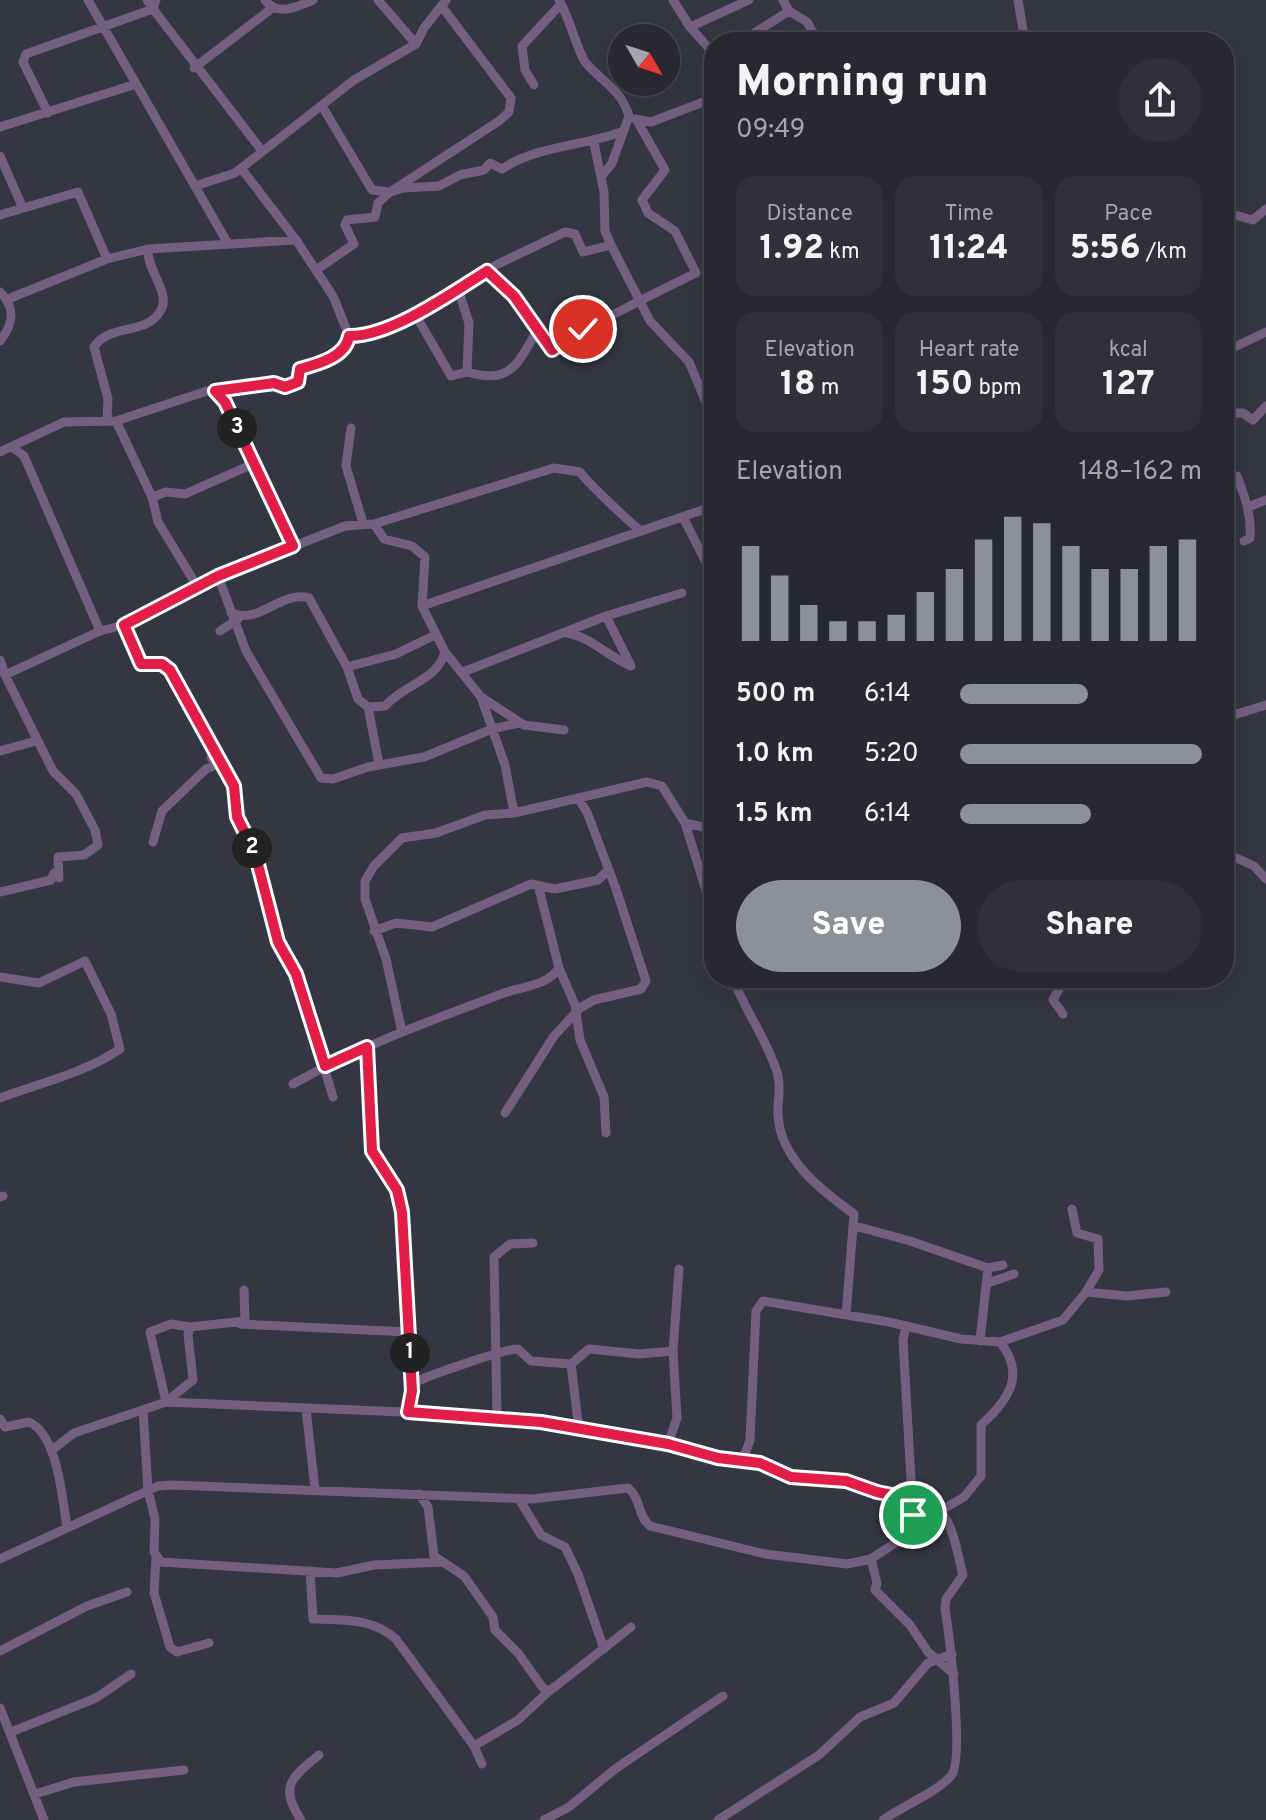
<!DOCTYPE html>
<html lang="en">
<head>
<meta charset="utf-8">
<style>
  body { margin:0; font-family:Overpass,sans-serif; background:#2f3039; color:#f1f3f6; height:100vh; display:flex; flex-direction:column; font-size:30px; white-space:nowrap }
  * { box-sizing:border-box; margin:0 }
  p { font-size:26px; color:#a4a6ab }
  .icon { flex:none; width:44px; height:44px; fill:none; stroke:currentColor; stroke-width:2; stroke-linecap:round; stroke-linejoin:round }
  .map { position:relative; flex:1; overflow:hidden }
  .side { position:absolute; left:704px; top:32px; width:530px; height:956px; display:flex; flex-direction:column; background:#272831; border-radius:32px; box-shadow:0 8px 32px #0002,0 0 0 2px #43444d }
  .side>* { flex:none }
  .needle { width:52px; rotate:129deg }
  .fabs { position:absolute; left:608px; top:24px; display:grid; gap:16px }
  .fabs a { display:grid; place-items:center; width:72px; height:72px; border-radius:50%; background:#272831; box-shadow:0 8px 32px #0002,0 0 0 2px #43444d; font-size:40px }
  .pin { position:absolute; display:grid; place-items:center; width:68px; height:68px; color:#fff; margin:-34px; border:4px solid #fff; border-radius:50%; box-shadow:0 2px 8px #0007 }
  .km { position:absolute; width:40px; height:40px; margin:-20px; border-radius:50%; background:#222; color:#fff; font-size:22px; line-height:40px; text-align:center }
  .round { display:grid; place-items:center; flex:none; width:84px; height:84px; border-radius:42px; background:#2f3039 }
  .overview { display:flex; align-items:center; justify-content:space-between; height:136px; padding:0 32px }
  h1 { font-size:44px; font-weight:800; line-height:60px }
  .figures { display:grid; grid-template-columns:repeat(3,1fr); gap:12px; height:136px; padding:8px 32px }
  .figures div { display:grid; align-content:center; border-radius:20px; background:#2f3039; text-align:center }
  .figures b { font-size:34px; font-weight:800 }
  .figures small { font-size:22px; font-weight:400 }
  .figures p { font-size:22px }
  .chart { height:224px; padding:16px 32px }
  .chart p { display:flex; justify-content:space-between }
  .chart svg { width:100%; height:144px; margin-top:8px; stroke:#8c9099; stroke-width:6 }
  .button { display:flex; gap:16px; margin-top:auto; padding:16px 32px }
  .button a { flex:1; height:92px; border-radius:48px; background:#8c9099; color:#fff; font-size:32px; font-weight:800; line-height:92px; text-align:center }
  .button a+a { background:#2f3039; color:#f1f3f6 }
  ul { padding:0 32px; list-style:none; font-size:26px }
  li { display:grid; grid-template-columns:128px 96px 1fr; align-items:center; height:60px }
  li i { height:20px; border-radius:10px; background:#8c9099 }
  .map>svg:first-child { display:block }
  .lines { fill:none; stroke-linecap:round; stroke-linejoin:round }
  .minor { stroke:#745f80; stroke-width:9 }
  .route-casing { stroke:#fff; stroke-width:16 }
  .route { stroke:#e11d48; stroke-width:10 }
</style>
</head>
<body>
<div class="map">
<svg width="1266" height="1820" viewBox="0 0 1266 1820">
  <rect width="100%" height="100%" fill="#343641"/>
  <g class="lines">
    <path class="minor" d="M88 0 227 242
      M156 0 153 9 262 151
      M265 0C278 17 296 7 313 0
      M378 0 416 44
      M559 0C569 16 579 56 586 63 603 83 621 89 629 116L612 163 601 177
      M673 0 690 27 749 0
      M783 0 789 11 807 22 819 42
      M1018 0 1025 42
      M690 27 714 54
      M740 42 789 11
      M194 68 271 9
      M534 85 525 70 522 46 561 4
      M322 106 372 190 390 192 499 121 509 112 511 98 443 8
      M48 113 23 62 26 54 153 9 147 0
      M635 119 651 122 714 98
      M0 127 133 85
      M594 143 604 192 605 231 611 245 650 321 689 362 714 421
      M0 156 22 206
      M241 168 296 240
      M195 186 235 173 354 80 416 44 424 28 446 0
      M1224 212 1253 220 1266 209
      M0 215 78 192 107 259
      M316 270 354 244 345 225 347 220 375 217 378 203 390 192 404 188 439 186 460 175 484 170 490 163 502 169C535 146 585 146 624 131
      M487 271 514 296 539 332
      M458 289 498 264 565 232 575 234 583 252 611 245
      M0 292C16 307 13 325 0 341
      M8 299 107 259 148 249 296 240 333 296 349 336C386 337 427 307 458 289L469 323 467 372C511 385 517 364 537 331L552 350C598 321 647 297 696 273L675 231 648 213 642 200 665 170 636 119
      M415 314 451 376 467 372
      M1224 352 1266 332
      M215 391 225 402 293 546
      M1224 413H1243L1253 420 1266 406
      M107 420 108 399 94 347C110 322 149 337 162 308 169 291 146 268 148 249
      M116 421 152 497 158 522 197 586
      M351 428 346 466 363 523
      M12 447 24 456 100 631
      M0 452 64 422 116 421 207 391 274 383 285 387 298 382 300 369 321 363 348 344 349 336
      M1224 478 1237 476C1245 497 1252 516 1250 538L1244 541
      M152 497 166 492 185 494 255 463
      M1248 507 1266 500
      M683 517 714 578
      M374 524 554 468 580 472C586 481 636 529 642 531
      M218 576 246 651 321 778 333 779 368 767 424 757 492 729 519 723
      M422 606 445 652 481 697 505 765 514 813 647 782 662 786 685 823 714 916
      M231 613C260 625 281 590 309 598L347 667 358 699 368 707 385 706C403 685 438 680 445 652
      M124 625 141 664H162L170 670 234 786 237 817 255 853 278 942 296 974 333 1097
      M220 631 238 619
      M567 633C591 637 608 657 631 666L606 616
      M0 660 5 675 100 631 124 625 218 576 345 526 374 524 384 539 412 546 425 557 422 606 714 506
      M347 667 396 654 435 635
      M463 672 606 616 682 593
      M481 697 524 725 564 730
      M368 707 378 759
      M1224 749 1228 747 1224 718 1266 705
      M0 751 36 741
      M1224 775 1229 778 1224 806
      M685 823 703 827 714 819
      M1224 828 1232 856 1254 866 1266 879
      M153 842 162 811 206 769 216 765 211 757
      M538 885 559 968 575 1005 580 1040 604 1097 606 1133
      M0 892 51 880 54 873 59 878 58 857 84 855 98 845 95 830 76 794 53 771 5 675
      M374 931 396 923 432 927 531 884 555 889 598 880 607 871
      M0 977 39 983 85 961 111 1014 120 1049C85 1073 40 1083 0 1098
      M733 978C745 1011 766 1038 777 1072 782 1088 777 1100 778 1115 780 1159 822 1191 854 1214L846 1315
      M1056 978 1059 989 1053 1000 1063 1014
      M402 1032 386 959 365 899V881L374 866 402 838 436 833 485 815 514 813
      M367 1047 372 1151 397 1190 402 1212 412 1391
      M293 1084C360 1046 432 1020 504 993 524 986 547 986 559 968
      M505 1113 554 1036 580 1008 594 1000 641 989 646 981 616 889 587 812 578 798
      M0 1197 3 1196
      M1072 1209 1077 1233 1098 1239 1099 1270 1086 1292
      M855 1226 910 1241 988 1268 1003 1265
      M988 1283 1014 1274
      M240 1324 408 1332
      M980 1341 988 1268
      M571 1364 579 1429
      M166 1402 193 1380 188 1335 190 1327 245 1321 244 1290
      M166 1402 150 1332 171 1324 190 1327
      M306 1409 315 1489
      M143 1410 148 1490 155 1519 154 1552 161 1562 337 1573 374 1565 443 1562
      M408 1412 412 1391 418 1381C430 1375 508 1348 518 1349L531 1361 571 1364 589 1349 639 1354 673 1351
      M497 1416 494 1257 510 1244 533 1243
      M0 1419 5 1427 29 1422C58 1435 62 1498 67 1527
      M668 1444 677 1418 673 1351 679 1269
      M52 1450 74 1433 166 1402 497 1416 668 1444 718 1458 760 1463 791 1477 846 1481 933 1504C953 1517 957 1553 963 1575L946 1599 945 1608C949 1633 965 1761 951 1776 934 1794 904 1805 883 1820
      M738 1461 744 1457 750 1440 756 1311 763 1301 889 1322 961 1339 1000 1342 1063 1320 1086 1292 1127 1296 1166 1292
      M419 1494 428 1507 434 1556 464 1576 493 1617 495 1630 518 1653 543 1688 549 1691 556 1686 631 1627
      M519 1499 541 1535 565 1547 578 1574 604 1649
      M942 1510 964 1497 981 1476V1425C1009 1400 1026 1374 1000 1342
      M156 1558 154 1593 170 1647 177 1652 209 1643
      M0 1559 158 1486 173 1485 532 1499 628 1488C641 1498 637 1515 650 1526L765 1554 847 1564 871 1559 901 1539 913 1515 903 1340 906 1327
      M871 1559 877 1583 875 1590 910 1625 928 1652 954 1674
      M310 1571 313 1619C344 1620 372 1618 396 1639L474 1746 482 1764
      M0 1651 87 1606 127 1592
      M0 1708 44 1820
      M11 1732 96 1698 131 1674
      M474 1746 518 1720 549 1691
      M35 1794 74 1782 184 1770
      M301 1820C279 1786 291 1778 319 1755
      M544 1820 569 1807 615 1769 723 1696
      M718 1820 819 1755 860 1717 894 1703 928 1663 952 1654"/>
  </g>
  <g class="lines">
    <defs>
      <path id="route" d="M583 329 552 350 514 296 487 271C452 293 390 337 349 336 346 357 318 364 300 369L298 382 285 387 274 383 215 391 225 402 293 546 218 576 124 625 141 664H162L170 670 234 786 237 817 255 853 278 942 296 974 325 1066 367 1047 372 1151 397 1190 402 1212 412 1391 408 1412 541 1422 668 1444 718 1458 760 1463 791 1477 846 1481 877 1492 912 1499 913 1515"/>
    </defs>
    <use href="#route" class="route-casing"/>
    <use href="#route" class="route"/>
  </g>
</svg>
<div class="fabs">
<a><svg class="needle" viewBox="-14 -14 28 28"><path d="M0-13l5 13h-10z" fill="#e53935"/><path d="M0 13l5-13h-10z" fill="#a4a6ab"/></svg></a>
</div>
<div class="pin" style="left:913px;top:1515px;background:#1e9e55"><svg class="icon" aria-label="arrive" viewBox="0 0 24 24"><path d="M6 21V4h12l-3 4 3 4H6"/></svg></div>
<div class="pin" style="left:583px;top:329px;background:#d93025"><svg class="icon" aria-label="check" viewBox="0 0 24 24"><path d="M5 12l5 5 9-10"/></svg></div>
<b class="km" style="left:410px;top:1353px">1</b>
<b class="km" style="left:252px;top:848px">2</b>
<b class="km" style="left:237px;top:428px">3</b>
<section class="side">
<div class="overview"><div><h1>Morning run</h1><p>09:49</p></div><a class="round"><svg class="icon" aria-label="share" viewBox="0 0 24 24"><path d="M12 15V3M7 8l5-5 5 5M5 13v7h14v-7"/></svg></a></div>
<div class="figures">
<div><p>Distance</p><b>1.92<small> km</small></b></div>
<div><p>Time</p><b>11:24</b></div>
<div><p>Pace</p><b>5:56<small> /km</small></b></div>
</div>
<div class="figures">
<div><p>Elevation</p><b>18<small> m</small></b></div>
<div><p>Heart rate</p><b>150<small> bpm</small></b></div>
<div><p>kcal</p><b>127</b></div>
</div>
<div class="chart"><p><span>Elevation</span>148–162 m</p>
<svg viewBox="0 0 160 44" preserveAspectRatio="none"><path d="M5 44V15M15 44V24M25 44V33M35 44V38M45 44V38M55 44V36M65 44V29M75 44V22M85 44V13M95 44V6M105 44V8M115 44V15M125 44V22M135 44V22M145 44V15M155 44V13"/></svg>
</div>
<ul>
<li><b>500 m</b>6:14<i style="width:53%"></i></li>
<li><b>1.0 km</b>5:20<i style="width:100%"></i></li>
<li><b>1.5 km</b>6:14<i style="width:54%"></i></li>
</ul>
<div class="button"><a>Save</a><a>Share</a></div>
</section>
</div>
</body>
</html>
